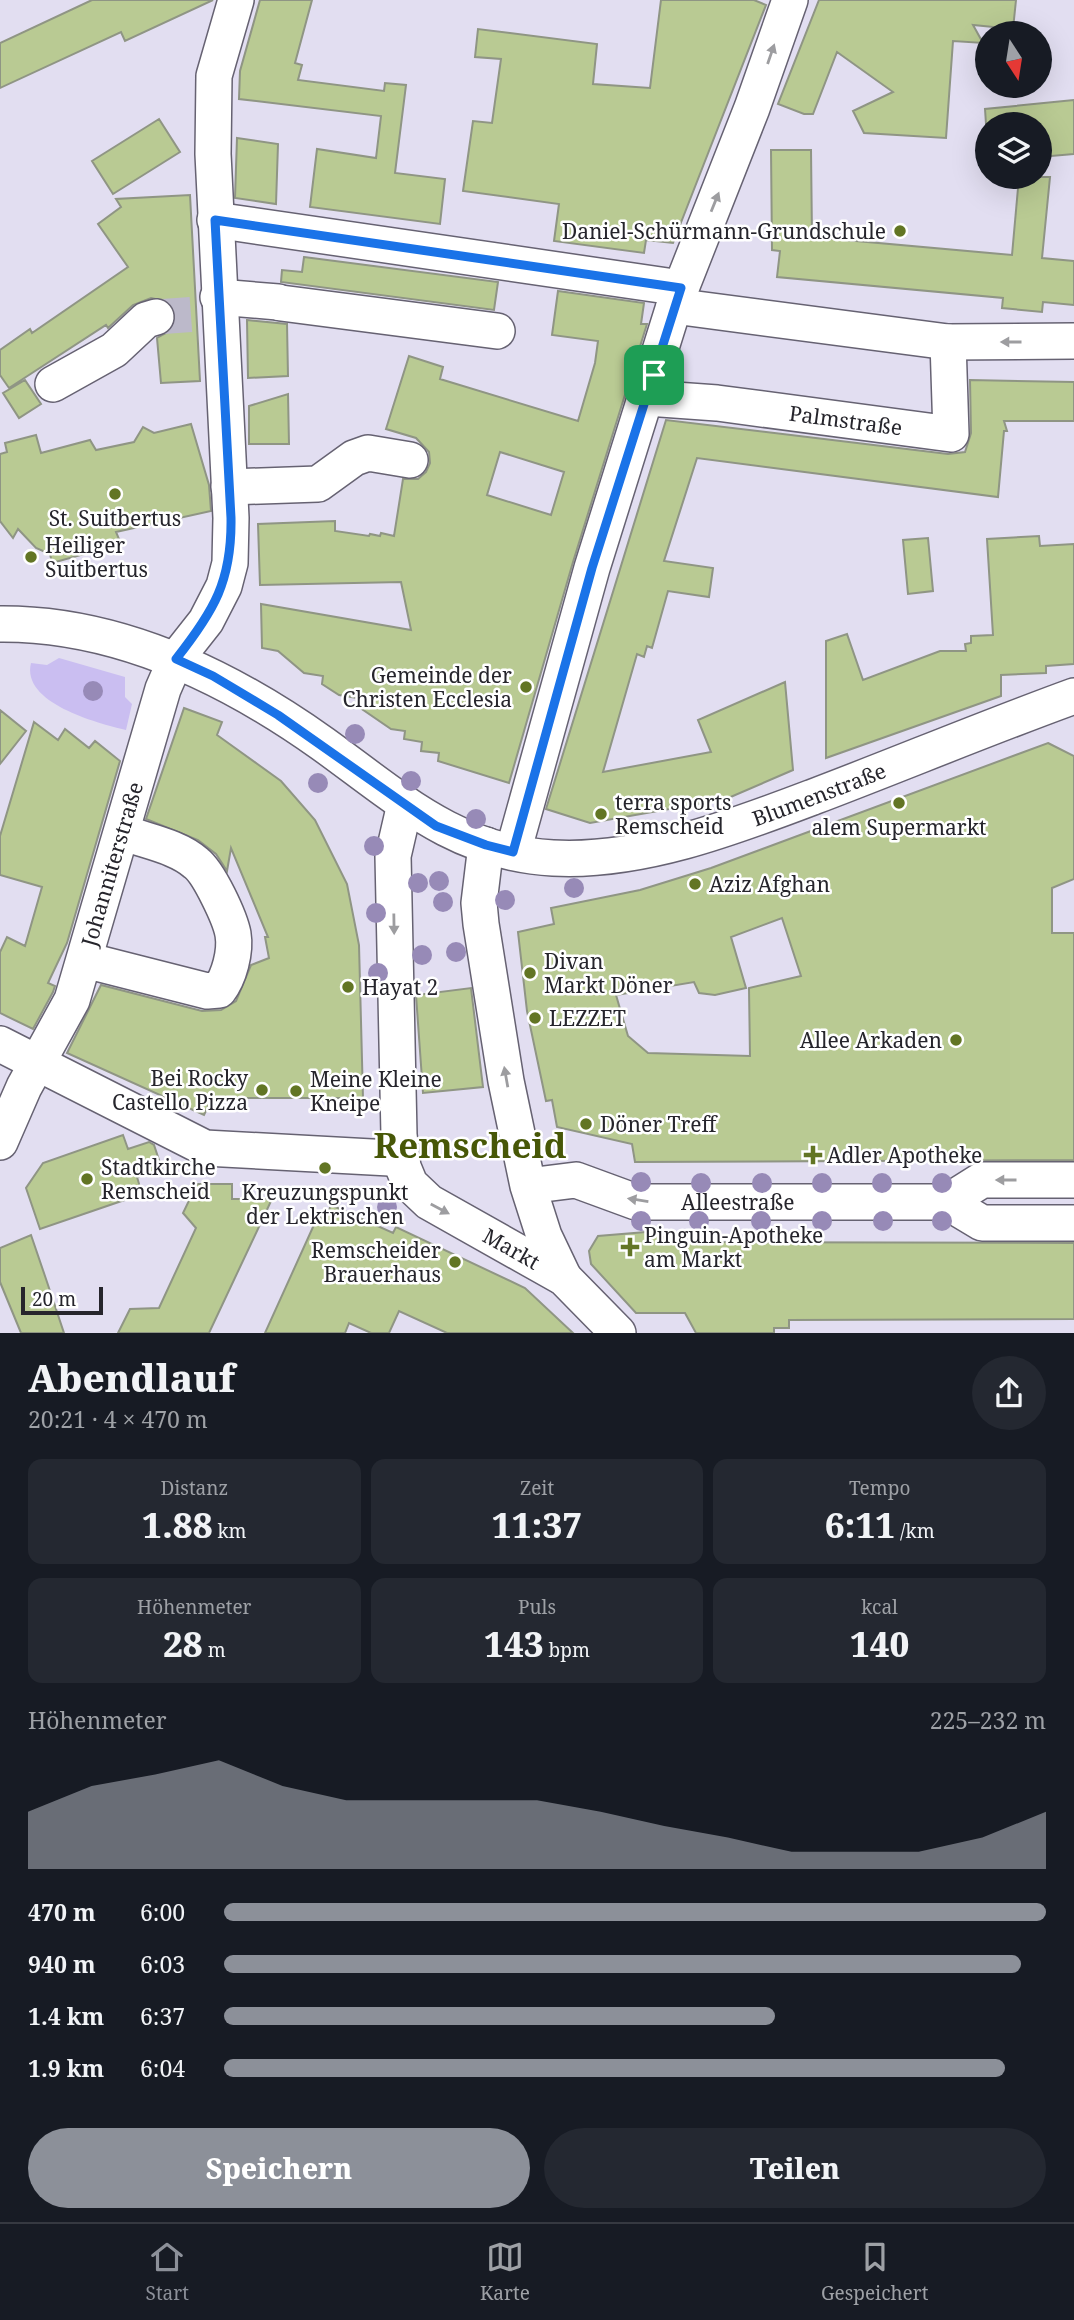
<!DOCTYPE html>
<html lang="de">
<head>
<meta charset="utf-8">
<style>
  body { margin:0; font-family:"Noto Serif",serif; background:#242831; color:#f1f3f6; height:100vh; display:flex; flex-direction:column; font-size:26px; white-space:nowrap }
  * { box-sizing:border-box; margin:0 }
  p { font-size:23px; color:#9ea1a6 }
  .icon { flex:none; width:38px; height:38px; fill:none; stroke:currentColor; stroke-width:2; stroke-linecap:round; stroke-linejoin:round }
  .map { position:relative; height:1333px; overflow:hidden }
  .panel { display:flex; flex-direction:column; background:#171b24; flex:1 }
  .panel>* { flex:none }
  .needle { width:46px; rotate:168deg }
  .fabs { position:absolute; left:975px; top:21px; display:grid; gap:14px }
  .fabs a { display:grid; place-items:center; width:77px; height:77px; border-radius:50%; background:#171b24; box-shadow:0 7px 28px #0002; font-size:35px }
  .scale { position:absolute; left:21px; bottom:18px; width:82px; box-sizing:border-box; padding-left:7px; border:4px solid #26252c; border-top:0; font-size:19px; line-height:24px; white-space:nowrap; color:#26252c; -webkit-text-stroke:5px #fff; paint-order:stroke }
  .pin { position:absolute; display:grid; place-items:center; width:60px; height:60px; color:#fff; margin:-30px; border-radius:14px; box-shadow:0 4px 10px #0006 }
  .round { display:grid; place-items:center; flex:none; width:74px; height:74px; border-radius:37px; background:#242831 }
  .headline { display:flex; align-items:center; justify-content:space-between; height:119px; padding:0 28px }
  h1 { font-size:38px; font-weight:800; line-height:52px }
  .stats { display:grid; grid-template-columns:repeat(3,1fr); gap:10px; height:119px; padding:7px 28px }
  .stats div { display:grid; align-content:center; border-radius:14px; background:#242831; text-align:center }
  .stats b { font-size:35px; font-weight:800 }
  .stats small { font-size:19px; font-weight:400 }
  .stats p { font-size:19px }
  .chart { height:196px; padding:14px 28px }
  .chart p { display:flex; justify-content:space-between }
  .chart svg { width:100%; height:126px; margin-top:7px; fill:#8c9099; opacity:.7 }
  .cta { display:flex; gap:14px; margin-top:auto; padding:14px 28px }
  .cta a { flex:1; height:80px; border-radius:42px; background:#8c9099; color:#fff; font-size:28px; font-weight:800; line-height:80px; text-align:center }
  .cta a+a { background:#242831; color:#f1f3f6 }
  ul { padding:0 28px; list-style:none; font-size:23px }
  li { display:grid; grid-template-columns:112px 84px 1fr; align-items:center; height:52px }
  li i { height:18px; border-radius:9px; background:#8c9099 }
  .dock { display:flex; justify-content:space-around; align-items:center; height:98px; border-top:2px solid #363941; background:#171b24; font-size:19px; color:#9ea1a6 }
  .dock a { display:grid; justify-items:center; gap:4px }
  .dock .active { color:#8c9099 }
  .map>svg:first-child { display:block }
  .green { fill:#cabef1 }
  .building { fill:#b9ca93; stroke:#8f9584; stroke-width:2; fill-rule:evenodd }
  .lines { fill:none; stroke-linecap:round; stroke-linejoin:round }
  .minor-tunnel { stroke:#bcb9ca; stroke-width:35; stroke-dasharray:35 18; stroke-linecap:butt }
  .minor-casing { stroke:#666272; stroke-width:38 }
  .minor { stroke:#fff; stroke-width:35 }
  .tree { fill:#978ab7 }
  .oneway { fill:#9d9da0 }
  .route-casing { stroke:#fff; stroke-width:14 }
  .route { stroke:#1a73e8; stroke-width:9 }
  .poi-dot { fill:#627524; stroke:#fff; stroke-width:2.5 }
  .labels { text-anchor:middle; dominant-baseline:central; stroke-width:5; stroke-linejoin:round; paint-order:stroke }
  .poi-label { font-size:21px; fill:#26252c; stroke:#fff; text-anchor:start }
  .street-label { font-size:21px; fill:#26252c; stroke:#fff }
  .town-label { font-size:35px; font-weight:bold; fill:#475707; stroke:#fff }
</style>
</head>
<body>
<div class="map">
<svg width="1074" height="1333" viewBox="0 0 1074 1333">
  <rect width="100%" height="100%" fill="#e2def1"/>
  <path class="green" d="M59 658 125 677V697L132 704 126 730C97 723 21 703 31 663L47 665Z"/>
  <path class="building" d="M92 0H213L125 41 121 32 0 88V43Z
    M260 0H312L295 63 302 65 298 80 384 91 385 83 406 85 395 173 445 179 440 224 310 207 317 149 376 158 381 116 239 99 240 71Z
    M661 0H754L766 5 673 243 646 240 644 253 554 241 559 204 463 191 473 121 492 123 501 59 475 57 478 29 597 44 593 84 650 88Z
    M819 0H1016L1013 29 973 25 983 43 953 41 946 138 864 133 853 111 893 92 837 52 813 114H804L778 104Z
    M1074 100V154L1040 157V124H986L985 109Z
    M159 119 180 152 113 194 92 161Z
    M237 138 278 144 276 204 235 198Z
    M771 150H811L812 237 1012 255 1019 177H1050L1042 258 1074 261V305L1043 302 1042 312 1002 308 1003 298 777 277 780 251 772 250Z
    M190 195 200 381 161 383 157 338 171 330 175 312 169 302 151 298 133 305 108 328 106 325 9 388 0 375V350L30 329 32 333 128 267 98 224 121 207 116 199Z
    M304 257 498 282 494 310 281 282 282 270 302 272Z
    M558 291 644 303 641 324H647L573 562 509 783 438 761 439 753 421 751 422 742 404 739 405 731 391 729 356 705 357 698 339 695 322 684 323 676 304 673 278 651 262 648 261 604 411 630 401 582 260 585 258 524 335 521V531L369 536 370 534 380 536 381 533 394 536 403 479H418L426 472 430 463 429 452 416 438 386 429 409 356 443 367 440 379 578 421 595 363 598 341 552 335ZM500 452 564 472 551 515 487 495Z
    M247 320 287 324 288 376 248 378Z
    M25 380 41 404 19 418 3 393Z
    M970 380 1074 382V421H1004L1007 431H1004L998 497 697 458 664 561 713 568 709 597 668 591 652 648 647 646 644 657 637 654 603 772 711 752 698 720 785 682 793 770 726 799 590 823 546 809 666 420 948 454 965 452 971 433Z
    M288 394 289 444H249V406Z
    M191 424 209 485 211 511 116 532 119 539 95 546V551L52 563 50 554 36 548 18 529 13 538 0 521V454L7 452 5 443 36 435 41 453 90 440 96 450 134 442 143 427 154 433Z
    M1039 536 1040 546 1074 544V664L1046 666V673L1001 675V696L826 758V641L847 634 863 680 940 651H966L965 644 971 643V636L993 635 987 539Z
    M928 538 933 591 908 594 903 540Z
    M184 708 222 722 217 735 281 781 315 820 347 884 359 945 363 1098H212L204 1115 67 1053 101 985 202 1011 221 1010 236 1001 251 965 269 958 265 937H268L231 848 227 871 216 854 198 840 146 819Z
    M0 710 26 731 0 764Z
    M34 722 58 740 65 729 89 748 95 741 120 761 67 943 48 983 55 986 53 992 33 1029 0 1013V952L7 937 25 946 42 887 0 875V836Z
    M1048 743 1074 756V879L1052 888V933H1074V1160L635 1162 632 1144 557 1127 552 1100 546 1101 527 1011 518 932 554 924 551 908 640 890 711 868ZM782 918 801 976 749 988 750 1056 648 1053 628 1036 616 995 694 982 699 993 715 995 746 988 731 937Z
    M471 988 483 1087 423 1093 416 995Z
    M123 1135 128 1149 149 1142 154 1145 162 1169 137 1177 142 1194 40 1229 26 1188 43 1163Z
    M197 1184H232V1199H272L209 1333H118L130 1309 159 1308 196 1228 183 1213Z
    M331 1205 393 1233 396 1227 525 1288 573 1333H447L399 1311 389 1333H371L349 1323 345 1333H265L318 1216 325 1220Z
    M646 1232H661L662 1237 678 1236V1242L1074 1243V1319L789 1320V1328H774V1333H696L685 1313H636L591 1264 589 1251 598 1236Z
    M31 1235 46 1279 64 1333H21L0 1282V1248Z"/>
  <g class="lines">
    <path class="minor-tunnel" d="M156 317 197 314"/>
    <defs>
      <g id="minor">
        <path d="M215 220 681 288"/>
        <path d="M218 297 278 302"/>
        <path d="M281 303 497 331"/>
        <path d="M674 306 948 342 1074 341"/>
        <path d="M53 384 114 350 146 320 156 317"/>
        <path id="s1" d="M647 398 717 403 951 434 948 342"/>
        <path d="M229 487 318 484 354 458 368 453 410 460"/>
        <path id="s2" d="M0 624C118 623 229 677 323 744 398 798 456 853 553 858 640 863 734 827 813 797 900 764 986 728 1074 696"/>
        <path id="s3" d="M405 804 393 856 399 1135 403 1167 410 1184 429 1202 564 1278 618 1333"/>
        <path d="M486 845 479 903 481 924 506 1081 528 1186 544 1236 564 1278"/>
        <path d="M513 852 592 568 674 306 752 108 790 0"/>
        <path d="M85 960 207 991 219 990C229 977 236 952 233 934 230 918 209 873 196 863 177 846 145 841 122 832"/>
        <path d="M0 1044 205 1148 390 1158"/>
        <path id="s4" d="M0 1142 24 1087 72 1000 163 689 176 659 206 621 224 586 230 563 231 518 213 154 214 76 236 0"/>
        <path id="s5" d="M536 1185 576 1180 636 1202H947L982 1180H1074"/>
        <path d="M947 1202 982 1223H1074"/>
      </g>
    </defs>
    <use href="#minor" class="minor-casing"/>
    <use href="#minor" class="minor"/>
  </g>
  <g class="tree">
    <circle cx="93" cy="691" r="10"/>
    <circle cx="355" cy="734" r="10"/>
    <circle cx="411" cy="781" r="10"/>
    <circle cx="318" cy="783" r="10"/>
    <circle cx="476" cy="819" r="10"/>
    <circle cx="374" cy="846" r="10"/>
    <circle cx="439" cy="881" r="10"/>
    <circle cx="418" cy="883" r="10"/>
    <circle cx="574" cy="888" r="10"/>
    <circle cx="505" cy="900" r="10"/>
    <circle cx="443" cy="902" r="10"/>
    <circle cx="376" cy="913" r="10"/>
    <circle cx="456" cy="952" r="10"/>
    <circle cx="422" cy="955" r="10"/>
    <circle cx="378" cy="973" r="10"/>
    <circle cx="641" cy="1182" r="10"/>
    <circle cx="701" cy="1183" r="10"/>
    <circle cx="762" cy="1183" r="10"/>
    <circle cx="822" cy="1183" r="10"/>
    <circle cx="882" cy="1183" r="10"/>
    <circle cx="942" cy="1183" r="10"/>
    <circle cx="387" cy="1207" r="10"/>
    <circle cx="641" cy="1221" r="10"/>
    <circle cx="699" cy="1221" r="10"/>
    <circle cx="761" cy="1221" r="10"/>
    <circle cx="822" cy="1221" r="10"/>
    <circle cx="883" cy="1221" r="10"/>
    <circle cx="942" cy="1221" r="10"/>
  </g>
  <defs><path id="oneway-solid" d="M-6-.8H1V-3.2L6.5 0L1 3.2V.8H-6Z" transform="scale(1.75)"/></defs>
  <g class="oneway">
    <use href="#oneway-solid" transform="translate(771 54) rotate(-71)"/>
    <use href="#oneway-solid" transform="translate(715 202) rotate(-68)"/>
    <use href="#oneway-solid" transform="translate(1011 342) rotate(180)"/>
    <use href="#oneway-solid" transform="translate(394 924) rotate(89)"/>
    <use href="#oneway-solid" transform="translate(506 1077) rotate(-100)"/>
    <use href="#oneway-solid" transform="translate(1006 1180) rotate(-180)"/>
    <use href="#oneway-solid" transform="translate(638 1200) rotate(-171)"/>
    <use href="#oneway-solid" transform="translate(440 1209) rotate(28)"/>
  </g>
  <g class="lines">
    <defs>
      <path id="route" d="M215 220 681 288 592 568 513 852 486 845 436 826 278 715 213 676 176 659C214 611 232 581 231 518Z"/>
    </defs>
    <use href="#route" class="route-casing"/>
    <use href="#route" class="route"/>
  </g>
  <g class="poi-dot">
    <circle cx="900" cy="231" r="7"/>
    <circle cx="115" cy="494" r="7"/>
    <circle cx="31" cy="557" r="7"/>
    <circle cx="526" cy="687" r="7"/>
    <circle cx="899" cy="803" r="7"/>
    <circle cx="601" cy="814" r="7"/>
    <circle cx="695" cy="884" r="7"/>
    <circle cx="530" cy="973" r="7"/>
    <circle cx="348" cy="987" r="7"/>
    <circle cx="535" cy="1018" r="7"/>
    <circle cx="956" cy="1040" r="7"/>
    <circle cx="262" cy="1090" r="7"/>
    <circle cx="296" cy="1091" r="7"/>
    <circle cx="586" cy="1124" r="7"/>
    <path d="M809.5 1144.5h7v7h7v7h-7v7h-7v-7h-7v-7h7z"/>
    <circle cx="325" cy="1168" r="7"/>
    <circle cx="87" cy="1179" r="7"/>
    <path d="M626.5 1236.5h7v7h7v7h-7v7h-7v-7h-7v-7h7z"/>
    <circle cx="455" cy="1262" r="7"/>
  </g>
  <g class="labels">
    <g class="poi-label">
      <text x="886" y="231" text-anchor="end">Daniel-Schürmann-Grundschule</text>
      <text x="115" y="518" text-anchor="middle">St. Suitbertus</text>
      <text x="45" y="545">Heiliger<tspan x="45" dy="24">Suitbertus</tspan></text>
      <text x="512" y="675" text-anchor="end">Gemeinde der<tspan x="512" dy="24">Christen Ecclesia</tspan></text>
      <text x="615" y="802">terra sports<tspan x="615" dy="24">Remscheid</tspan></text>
      <text x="899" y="827" text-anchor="middle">alem Supermarkt</text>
      <text x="709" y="884">Aziz Afghan</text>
      <text x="544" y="961">Divan<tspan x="544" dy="24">Markt Döner</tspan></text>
      <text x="362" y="987">Hayat 2</text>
      <text x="549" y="1018">LEZZET</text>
      <text x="942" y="1040" text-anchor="end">Allee Arkaden</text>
      <text x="248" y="1078" text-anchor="end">Bei Rocky<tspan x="248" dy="24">Castello Pizza</tspan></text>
      <text x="310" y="1079">Meine Kleine<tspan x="310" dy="24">Kneipe</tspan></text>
      <text x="600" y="1124">Döner Treff</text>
      <text x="827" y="1155">Adler Apotheke</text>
      <text x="101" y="1167">Stadtkirche<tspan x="101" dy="24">Remscheid</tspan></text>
      <text x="325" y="1192" text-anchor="middle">Kreuzungspunkt<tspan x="325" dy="24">der Lektrischen</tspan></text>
      <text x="644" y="1235">Pinguin-Apotheke<tspan x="644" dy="24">am Markt</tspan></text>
      <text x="441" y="1250" text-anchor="end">Remscheider<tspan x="441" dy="24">Brauerhaus</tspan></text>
    </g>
    <g class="street-label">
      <text stroke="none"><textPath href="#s1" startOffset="200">Palmstraße</textPath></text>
      <text stroke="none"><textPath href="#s2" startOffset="887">Blumenstraße</textPath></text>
      <text stroke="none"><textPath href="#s4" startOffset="301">Johanniterstraße</textPath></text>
      <text stroke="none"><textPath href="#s5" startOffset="206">Alleestraße</textPath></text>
      <text stroke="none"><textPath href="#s3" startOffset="504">Markt</textPath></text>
    </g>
    <g class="town-label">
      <text x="470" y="1144">Remscheid</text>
    </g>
  </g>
</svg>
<div class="fabs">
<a><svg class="needle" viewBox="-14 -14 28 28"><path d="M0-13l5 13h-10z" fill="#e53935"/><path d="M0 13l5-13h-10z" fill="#9ea1a6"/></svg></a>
<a><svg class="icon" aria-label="layers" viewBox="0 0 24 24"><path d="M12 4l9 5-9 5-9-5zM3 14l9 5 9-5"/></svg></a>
</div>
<div class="scale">20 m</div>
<div class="pin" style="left:654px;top:375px;background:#1e9e55"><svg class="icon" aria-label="arrive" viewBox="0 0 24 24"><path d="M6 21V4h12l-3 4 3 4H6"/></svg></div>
</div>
<section class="panel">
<div class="headline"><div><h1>Abendlauf</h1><p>20:21 · 4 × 470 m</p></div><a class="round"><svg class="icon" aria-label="share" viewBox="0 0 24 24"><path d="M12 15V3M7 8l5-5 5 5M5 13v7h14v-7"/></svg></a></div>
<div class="stats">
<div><p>Distanz</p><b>1.88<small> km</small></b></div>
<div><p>Zeit</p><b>11:37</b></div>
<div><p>Tempo</p><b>6:11<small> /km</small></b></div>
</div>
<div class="stats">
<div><p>Höhenmeter</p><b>28<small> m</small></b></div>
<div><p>Puls</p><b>143<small> bpm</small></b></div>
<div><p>kcal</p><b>140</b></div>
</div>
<div class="chart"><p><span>Höhenmeter</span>225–232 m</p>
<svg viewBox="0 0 160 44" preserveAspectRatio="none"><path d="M0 44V24L10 15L20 11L30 6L40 15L50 20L60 20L70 20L80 20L90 24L100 29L110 33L120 38L130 38L140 38L150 33L160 24V44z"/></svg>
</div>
<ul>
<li><b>470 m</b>6:00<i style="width:100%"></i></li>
<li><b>940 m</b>6:03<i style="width:97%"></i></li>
<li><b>1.4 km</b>6:37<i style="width:67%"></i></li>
<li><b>1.9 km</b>6:04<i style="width:95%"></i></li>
</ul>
<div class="cta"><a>Speichern</a><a>Teilen</a></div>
</section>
<nav class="dock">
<a class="active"><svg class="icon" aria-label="home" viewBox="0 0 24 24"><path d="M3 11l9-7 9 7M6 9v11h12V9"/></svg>Start</a>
<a><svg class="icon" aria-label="map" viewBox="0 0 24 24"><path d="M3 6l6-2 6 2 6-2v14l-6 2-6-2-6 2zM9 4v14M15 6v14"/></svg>Karte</a>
<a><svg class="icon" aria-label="saved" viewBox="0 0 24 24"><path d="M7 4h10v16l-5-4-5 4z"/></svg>Gespeichert</a>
</nav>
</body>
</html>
